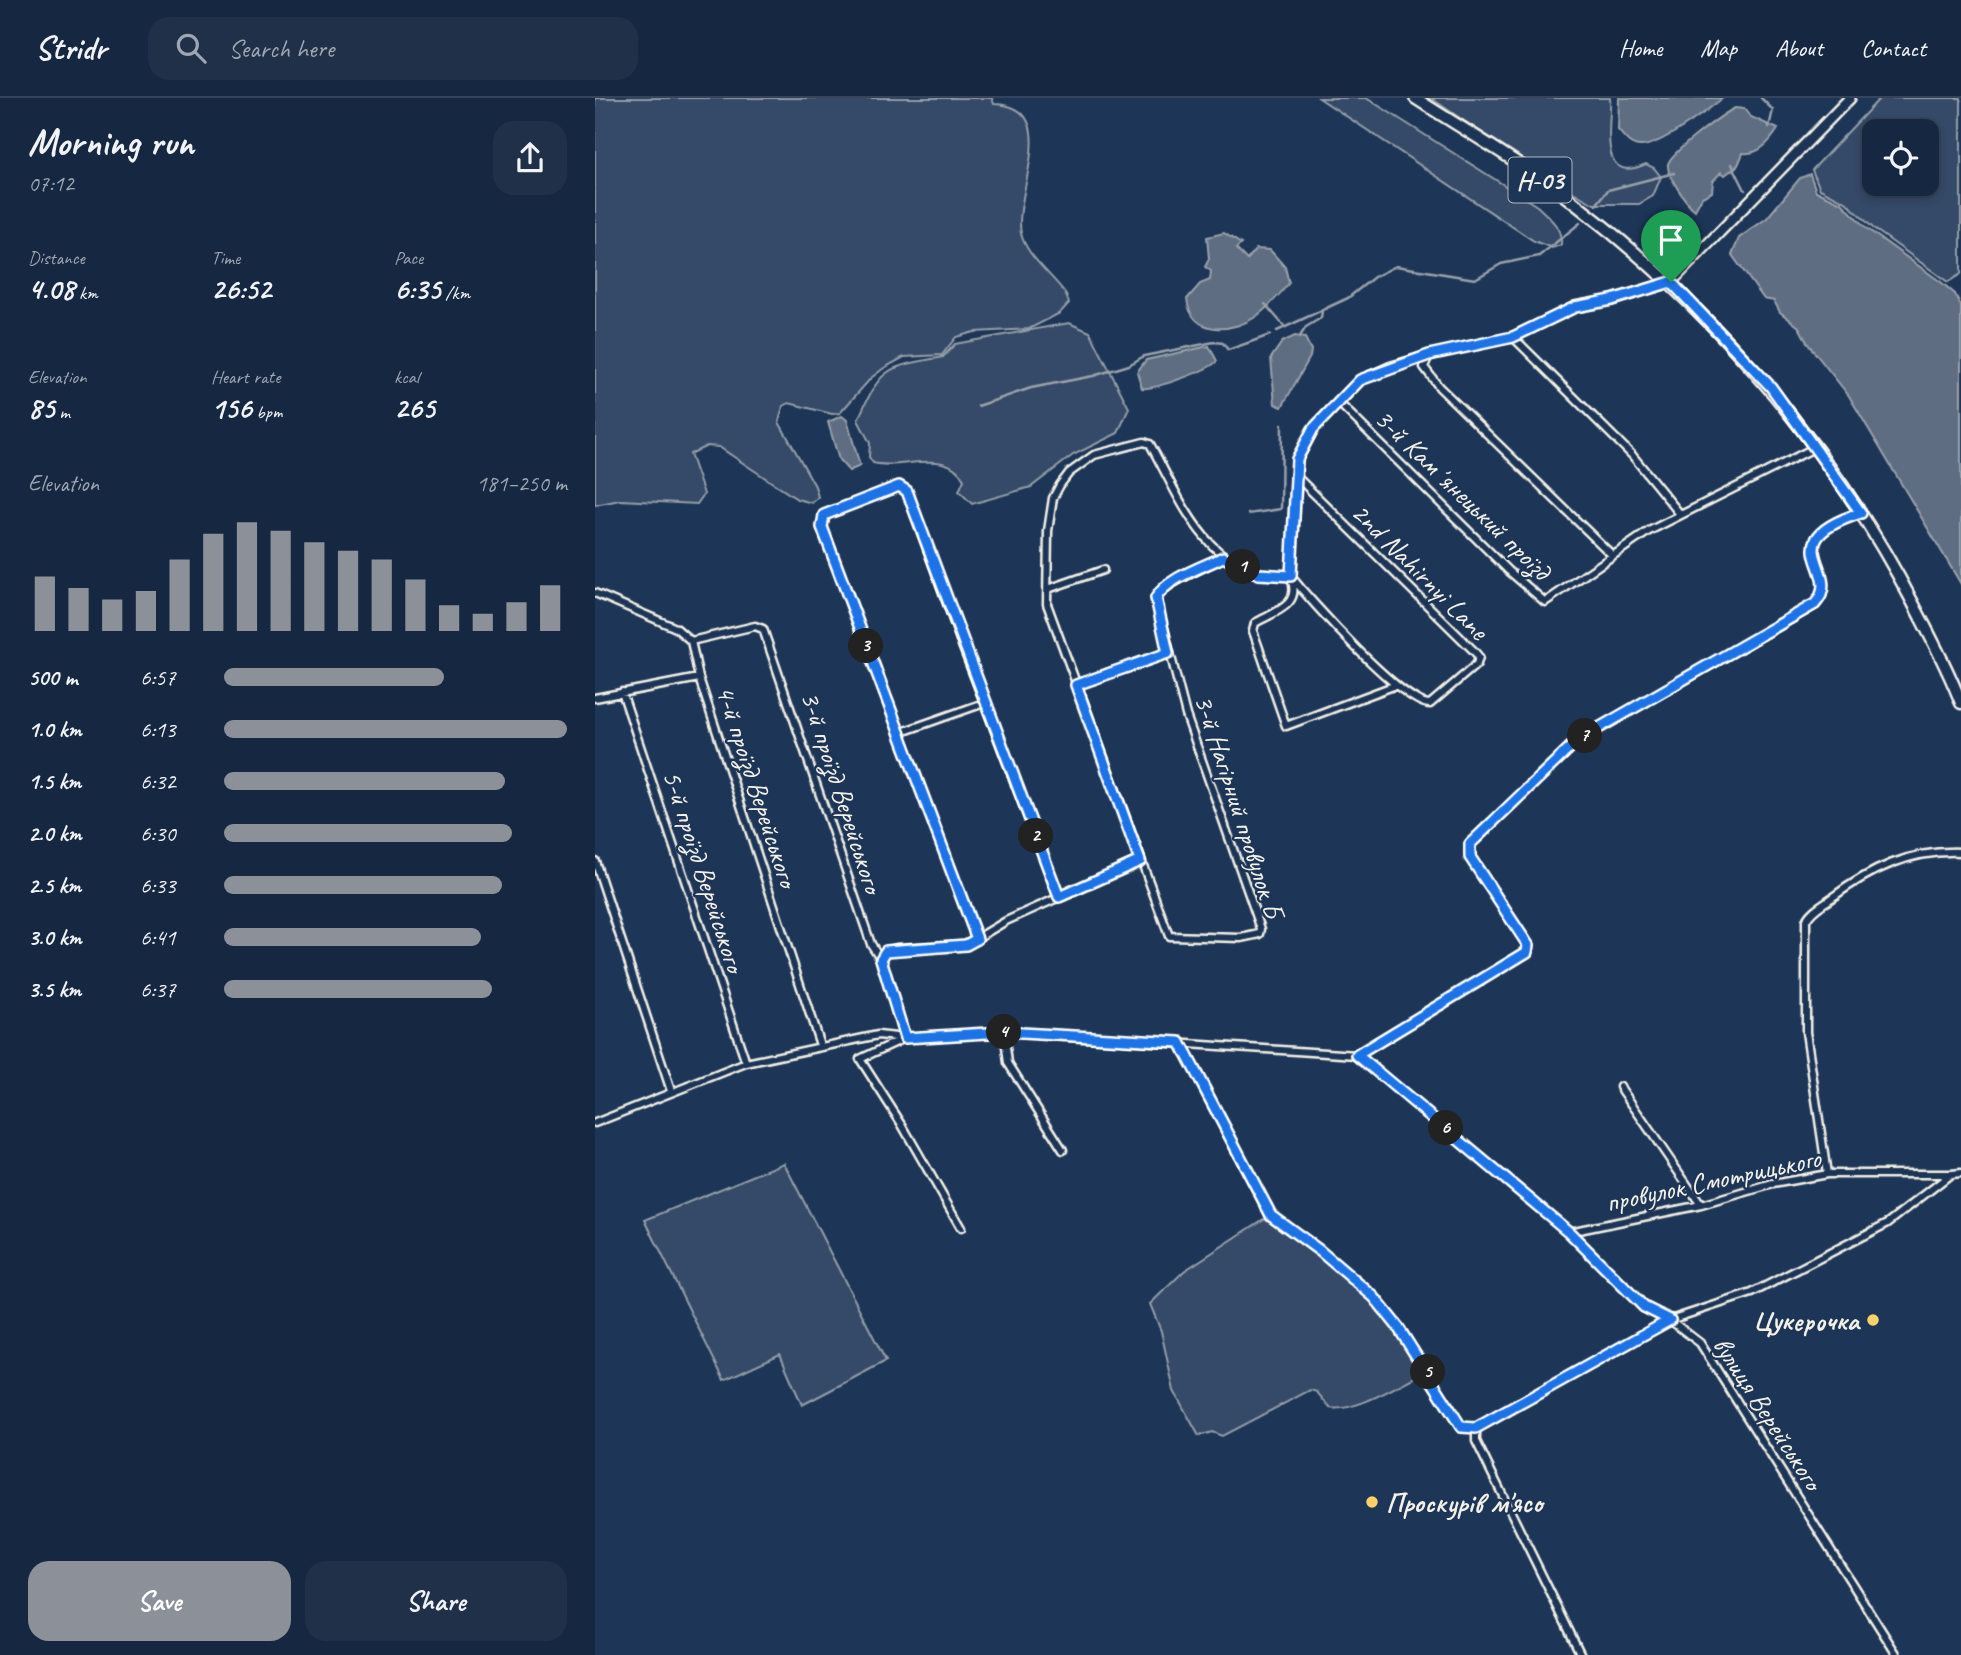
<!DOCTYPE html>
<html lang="en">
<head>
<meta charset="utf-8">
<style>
  body { margin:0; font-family:Caveat,sans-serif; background:#1f3048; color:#f1f3f6; height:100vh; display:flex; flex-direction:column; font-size:26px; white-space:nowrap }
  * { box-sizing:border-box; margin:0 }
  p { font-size:23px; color:#9ea6b1 }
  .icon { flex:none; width:38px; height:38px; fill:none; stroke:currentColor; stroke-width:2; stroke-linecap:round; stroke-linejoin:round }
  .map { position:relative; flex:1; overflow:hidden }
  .panel { display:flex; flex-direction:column; background:#162841; width:595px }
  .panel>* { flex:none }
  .tools { position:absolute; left:1267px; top:21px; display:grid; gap:14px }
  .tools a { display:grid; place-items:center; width:77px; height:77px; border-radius:14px; background:#162841; box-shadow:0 4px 10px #0003,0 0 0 2px #35445a; font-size:35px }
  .pin { position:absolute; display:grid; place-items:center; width:60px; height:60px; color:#fff; margin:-72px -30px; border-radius:50% 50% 50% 0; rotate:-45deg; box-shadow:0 0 7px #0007 }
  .pin .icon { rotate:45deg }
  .km { position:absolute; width:35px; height:35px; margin:-18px; border-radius:50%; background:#222; color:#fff; font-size:19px; line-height:35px; text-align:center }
  .round { display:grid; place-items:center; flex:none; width:74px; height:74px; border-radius:21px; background:#1f3048 }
  .head { display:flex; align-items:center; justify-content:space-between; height:119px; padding:0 28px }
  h1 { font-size:38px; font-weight:700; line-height:52px }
  .figures { display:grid; grid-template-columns:repeat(3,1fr); gap:10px; height:119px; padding:7px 28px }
  .figures div { display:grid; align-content:center }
  .figures b { font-size:30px; font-weight:700 }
  .figures small { font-size:19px; font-weight:400 }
  .figures p { font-size:19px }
  .chart { height:196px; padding:14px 28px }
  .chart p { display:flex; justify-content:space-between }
  .chart svg { width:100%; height:126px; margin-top:7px; stroke:#8c9099; stroke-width:6 }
  .action { display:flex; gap:14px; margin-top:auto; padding:14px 28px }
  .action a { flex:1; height:80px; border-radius:21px; background:#8c9099; color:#fff; font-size:28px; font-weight:700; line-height:80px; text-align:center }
  .action a+a { background:#1f3048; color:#f1f3f6 }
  ul { padding:0 28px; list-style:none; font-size:23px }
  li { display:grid; grid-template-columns:112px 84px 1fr; align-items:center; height:52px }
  li i { height:18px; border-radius:9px; background:#8c9099 }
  header { display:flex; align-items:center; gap:42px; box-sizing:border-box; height:98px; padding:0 35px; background:#162841; border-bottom:2px solid #35445a }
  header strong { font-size:33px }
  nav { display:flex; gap:38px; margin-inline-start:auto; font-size:24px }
  .search { width:490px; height:63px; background:#1f3048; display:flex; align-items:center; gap:18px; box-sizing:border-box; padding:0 24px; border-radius:21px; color:#9ea6b1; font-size:26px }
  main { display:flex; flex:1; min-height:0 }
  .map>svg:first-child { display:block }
  .green { fill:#354a67; stroke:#949ea8; stroke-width:2; fill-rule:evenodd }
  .water { fill:#5e6d82; stroke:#9aa2ab; stroke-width:2 }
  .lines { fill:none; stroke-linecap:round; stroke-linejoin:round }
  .stream { stroke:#9aa2ab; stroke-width:2.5 }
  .street-casing { stroke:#f4f1e8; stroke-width:11 }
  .secondary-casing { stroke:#f4f1e8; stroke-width:14 }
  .primary-casing { stroke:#f4f1e8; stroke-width:15 }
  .street { stroke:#1d3557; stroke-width:6 }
  .secondary { stroke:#1d3557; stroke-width:9 }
  .primary { stroke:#1d3557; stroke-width:10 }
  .route-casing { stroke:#fff; stroke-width:14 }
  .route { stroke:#1a73e8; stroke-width:9 }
  .poi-dot { fill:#ffd166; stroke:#1d3557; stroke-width:2.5 }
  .labels { text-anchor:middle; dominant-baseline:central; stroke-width:5; stroke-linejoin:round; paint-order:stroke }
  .shield { fill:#1d3557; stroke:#b4b9bc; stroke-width:2 }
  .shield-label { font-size:26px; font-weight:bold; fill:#f4f1e8 }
  .street-label { font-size:28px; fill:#f4f1e8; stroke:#1d3557 }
  .poi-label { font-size:28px; font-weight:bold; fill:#f4f1e8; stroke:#1d3557; text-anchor:end }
</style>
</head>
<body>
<header>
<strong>Stridr</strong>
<div class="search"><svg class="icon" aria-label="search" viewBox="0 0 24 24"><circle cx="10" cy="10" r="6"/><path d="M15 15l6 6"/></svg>Search here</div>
<nav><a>Home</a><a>Map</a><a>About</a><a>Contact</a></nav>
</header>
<main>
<section class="panel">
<div class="head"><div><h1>Morning run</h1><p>07:12</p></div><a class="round"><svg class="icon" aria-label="share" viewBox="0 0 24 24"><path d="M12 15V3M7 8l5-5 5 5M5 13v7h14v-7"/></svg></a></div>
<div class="figures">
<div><p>Distance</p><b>4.08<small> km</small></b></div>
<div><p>Time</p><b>26:52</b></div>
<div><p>Pace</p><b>6:35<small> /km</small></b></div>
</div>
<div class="figures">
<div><p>Elevation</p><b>85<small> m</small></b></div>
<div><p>Heart rate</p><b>156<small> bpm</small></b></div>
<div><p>kcal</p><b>265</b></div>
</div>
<div class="chart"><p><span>Elevation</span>181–250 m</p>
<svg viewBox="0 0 160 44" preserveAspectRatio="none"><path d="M5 44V25M15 44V29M25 44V33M35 44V30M45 44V19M55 44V10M65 44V6M75 44V9M85 44V13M95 44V16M105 44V19M115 44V26M125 44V35M135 44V38M145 44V34M155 44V28"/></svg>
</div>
<ul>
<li><b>500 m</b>6:57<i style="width:64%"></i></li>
<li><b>1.0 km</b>6:13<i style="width:100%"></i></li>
<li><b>1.5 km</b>6:32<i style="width:82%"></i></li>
<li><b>2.0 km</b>6:30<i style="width:84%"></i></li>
<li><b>2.5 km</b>6:33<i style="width:81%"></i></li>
<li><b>3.0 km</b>6:41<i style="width:75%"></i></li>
<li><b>3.5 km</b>6:37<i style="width:78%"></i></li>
</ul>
<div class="action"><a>Save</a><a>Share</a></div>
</section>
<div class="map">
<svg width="1366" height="1557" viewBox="0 0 1366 1557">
  <rect width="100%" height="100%" fill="#1d3557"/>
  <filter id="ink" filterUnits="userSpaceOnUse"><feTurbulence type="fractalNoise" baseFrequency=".0143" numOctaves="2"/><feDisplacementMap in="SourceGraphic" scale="14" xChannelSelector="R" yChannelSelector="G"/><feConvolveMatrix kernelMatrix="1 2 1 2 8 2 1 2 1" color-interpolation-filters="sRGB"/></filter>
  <g filter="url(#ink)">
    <path class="green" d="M0 0H397L399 6C472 8 414 102 427 139 434 160 457 177 470 195L474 205 465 215 434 231 379 234 361 239 347 257 309 259 289 270 276 280 245 315 237 316 194 305 188 308 184 324 220 388 223 399 217 405 202 401 124 349 112 348 95 356 109 396 102 406 25 402 0 407Z
      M724 0H771L789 11 942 108C954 119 968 130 966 147L957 150 939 143Z
      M836 0H1015C1017 23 1001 89 1051 66L1059 70 1066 79 1058 98 1044 106H999L940 72Z
      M1285 0H1366V176L1353 184 1278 130 1251 104 1225 91 1217 72ZM1279 33H1332V86H1279Z
      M474 225 495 234 534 310 523 335 478 357 436 389 377 406 364 393 369 382C352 348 306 373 278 365L274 359 275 345 263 322C287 266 292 270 348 259L360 246Z
      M189 1065 291 1263 207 1307 185 1256 129 1282 50 1122Z
      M675 1117 779 1199 832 1273C808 1284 761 1315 735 1310L722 1294 715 1292 627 1338 617 1334 604 1338 579 1293 566 1233 555 1206 589 1173Z"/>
    <path class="water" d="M1024 0H1128C1112 13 1064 49 1045 48 1035 48 1029 39 1023 32Z
      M1140 10 1149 11 1156 19 1183 31C1175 44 1163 57 1148 55L1143 67 1130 77 1126 74 1118 83 1117 94 1107 99 1100 112C1091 105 1071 76 1073 66 1076 54 1128 16 1140 10Z
      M1215 76 1221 93 1247 105 1271 130 1346 184 1360 196 1366 208V486L1254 298 1213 246 1204 229 1185 214 1179 203 1169 201 1137 157 1144 140 1172 120 1205 80Z
      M629 135 646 146 641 151 652 162 661 151 675 152 690 169 694 185C686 195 673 209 663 217 639 235 596 239 592 201L605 186 615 182 616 173 610 169 614 161 612 139Z
      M700 238 710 240 716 252 715 259 687 309 680 306 676 260 687 244Z
      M614 248 622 263C615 272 558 292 547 290L542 274 551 262Z
      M247 318 252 322 265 368 254 373 244 362 233 324Z"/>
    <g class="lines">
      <path class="stream" d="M1166 0 1178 12 1174 29
        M1137 66 1150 92
        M1001 107 1013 92 1079 75
        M670 206 689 228
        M682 233 753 200 779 179 801 168 880 181 906 166 944 158 985 125
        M704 240 711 229 726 220 727 212
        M383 308 436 290 498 278 534 267 549 258 619 244 628 245 633 252 675 237
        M653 416 686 411 687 326"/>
      <defs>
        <path id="street" d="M918 239 1037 357 1085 416
          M834 257 829 269 844 289 1016 456
          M743 304 914 473 950 504 1054 433 1221 349
          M628 459 572 488 561 500 591 617 666 831 665 836 646 840 574 838 452 506 453 433 458 400 465 387 474 375 499 357 549 344 555 346C589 407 613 481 696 478L703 361 718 331 765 282 795 268 834 257 918 239 980 209 1017 202 1076 184
          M696 478C714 502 809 607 835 606L882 566 884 559 879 553 702 379
          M697 483C705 508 679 514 660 525L658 533 691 628 801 587
          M453 491 508 472
          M0 495 81 530 96 543 104 580 225 947
          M96 543 160 528 168 531 276 846 286 861 310 940 265 961 306 1025 366 1130
          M481 587 573 555
          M27 594 151 965
          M0 600 104 580
          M304 635 389 605
          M0 763 76 993
          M382 841 227 429 229 417 304 388 312 393 365 542 464 799
          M286 861 291 853 302 850 371 847 411 823 545 763
          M409 934 413 965 468 1052
          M585 944 675 1117 725 1153 779 1199 803 1229 866 1329 881 1330V1343L986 1557
          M762 957 932 854 933 847 875 759V746L983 642 1220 507C1251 473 1174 444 1266 415
          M1025 989 1106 1107
          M0 1025 151 965 283 937 310 940 409 934 762 957 974 1134 1049 1209 1075 1222 1105 1245 1302 1557
          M1232 1076 1211 934V823C1215 813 1227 807 1235 801 1275 771 1315 752 1366 754
          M974 1134 1106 1107 1178 1086 1232 1076H1356
          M881 1330 1075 1222 1157 1195 1293 1125 1356 1076 1366 1075"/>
        <path id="secondary" d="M1076 184 1255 0"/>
        <path id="primary" d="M820 0C874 35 932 68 983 108 1124 217 1235 347 1318 505 1335 538 1353 570 1366 605"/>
      </defs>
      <use href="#street" class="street-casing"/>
      <use href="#secondary" class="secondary-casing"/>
      <use href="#primary" class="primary-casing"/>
      <use href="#street" class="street"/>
      <use href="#secondary" class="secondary"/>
      <use href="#primary" class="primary"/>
    </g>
  </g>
  <g class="lines" filter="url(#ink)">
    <defs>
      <path id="route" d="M1076 184 1176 289 1266 415C1174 444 1251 473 1220 506L983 642 875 746V759L933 847 932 854 762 957 974 1134 1049 1209 1075 1222 881 1330 866 1329 803 1229 779 1199 725 1153 676 1117 585 944 409 934 310 940 286 861 291 853 371 847 382 841 227 429 229 417 304 388 312 393 464 799 545 763 481 587 573 555 561 500C572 480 608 469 628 459L663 476 696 478 702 361 718 331 765 282 834 257 918 239 980 209 1017 202Z"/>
    </defs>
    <use href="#route" class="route-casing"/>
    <use href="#route" class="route"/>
  </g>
  <g class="poi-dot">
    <circle cx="1278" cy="1222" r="7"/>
    <circle cx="777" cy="1404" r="7"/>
  </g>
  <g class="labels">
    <rect class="shield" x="913.5" y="59.5" width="63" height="45" rx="5"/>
    <g class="shield-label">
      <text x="945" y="82">Н-03</text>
    </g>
    <g class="street-label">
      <text transform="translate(868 396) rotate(44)">3-й Камʼянецький проїзд</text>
      <text transform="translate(825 473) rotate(45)">2nd Nahirnyi Lane</text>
      <text transform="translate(162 688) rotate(72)">4-й проїзд Верейського</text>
      <text transform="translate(247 694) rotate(72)">3-й проїзд Верейського</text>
      <text transform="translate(644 708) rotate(72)">3-й Нагірний провулок Б</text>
      <text transform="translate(109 773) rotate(72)">5-й проїзд Верейського</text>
      <text transform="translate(1118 1082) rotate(-12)">провулок Смотрицького</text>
      <text transform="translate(1173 1315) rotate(57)">вулиця Верейського</text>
    </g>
    <g class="poi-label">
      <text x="1264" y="1222">Цукерочка</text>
      <text x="791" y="1404" text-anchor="start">Проскурів м'ясо</text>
    </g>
  </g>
</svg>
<div class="tools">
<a><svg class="icon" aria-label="locate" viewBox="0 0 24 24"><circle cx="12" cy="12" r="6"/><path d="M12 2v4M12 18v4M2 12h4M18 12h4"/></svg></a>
</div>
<div class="pin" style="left:1076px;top:184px;background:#1e9e55"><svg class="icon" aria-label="arrive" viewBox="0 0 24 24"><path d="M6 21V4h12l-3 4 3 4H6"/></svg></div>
<b class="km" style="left:648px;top:469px">1</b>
<b class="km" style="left:441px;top:738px">2</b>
<b class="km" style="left:271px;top:548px">3</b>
<b class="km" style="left:409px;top:934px">4</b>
<b class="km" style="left:833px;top:1274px">5</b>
<b class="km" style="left:851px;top:1030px">6</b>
<b class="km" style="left:990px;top:638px">7</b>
</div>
</main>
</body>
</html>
